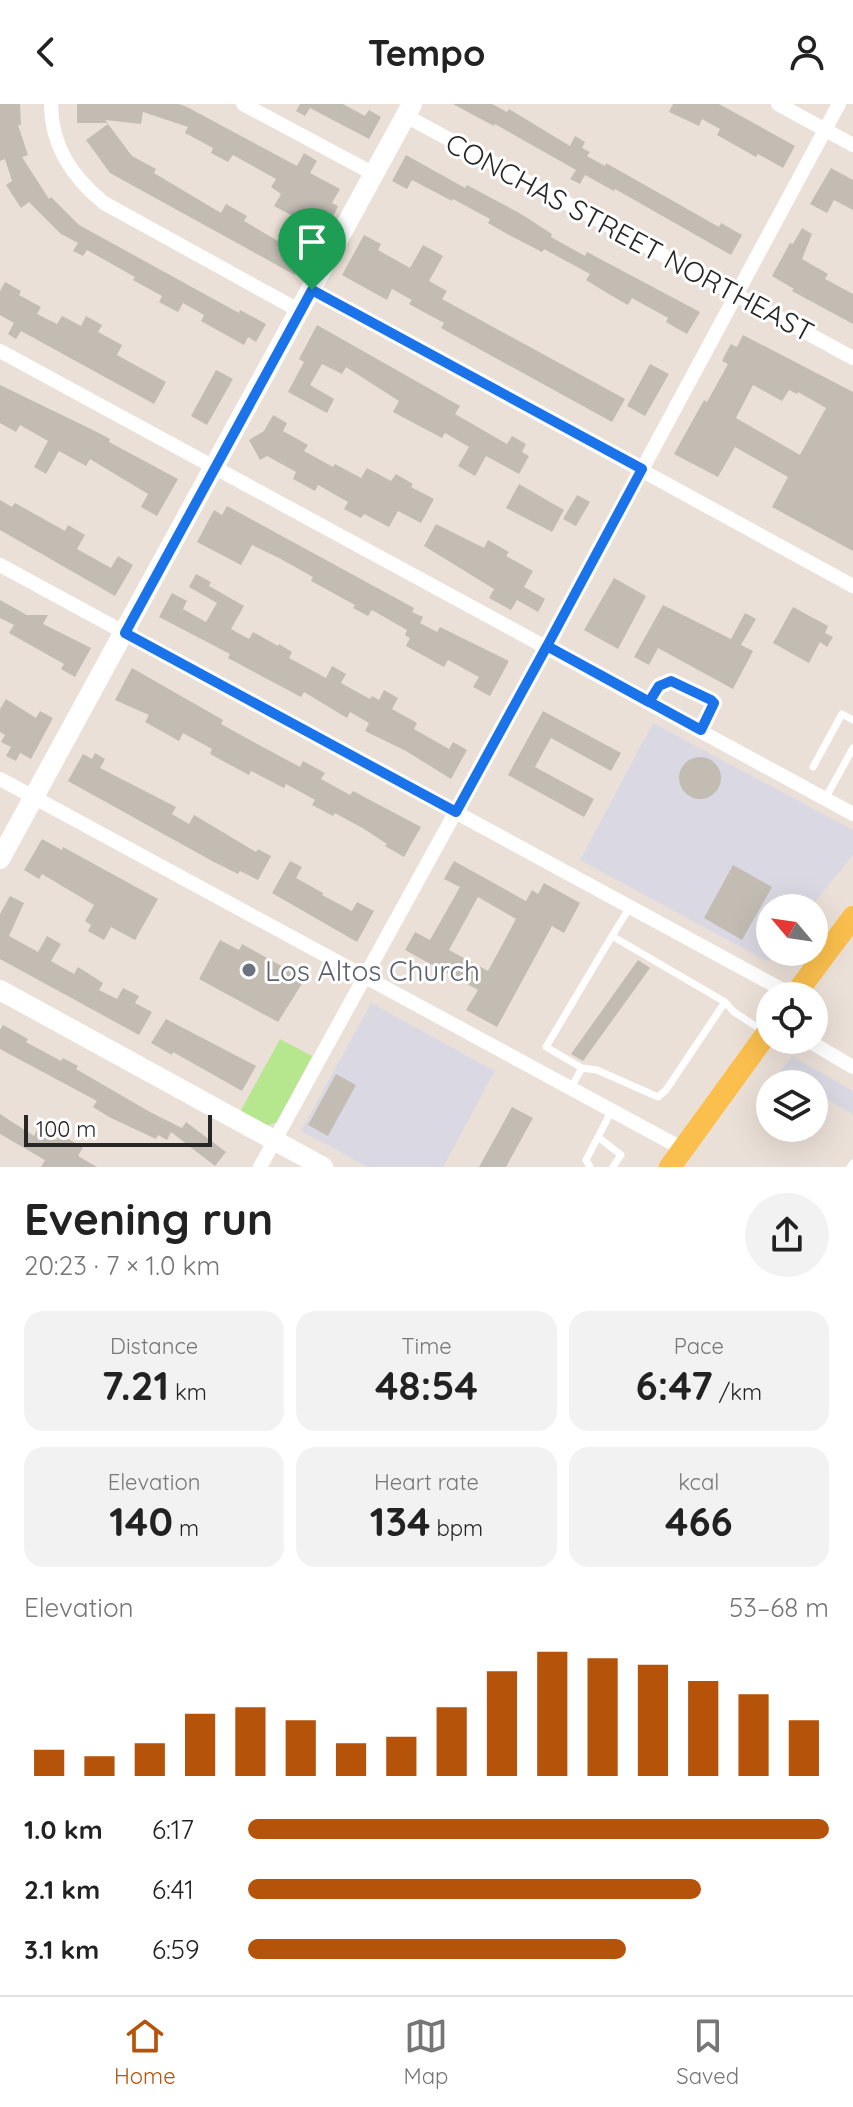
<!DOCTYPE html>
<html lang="en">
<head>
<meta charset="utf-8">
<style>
  body { margin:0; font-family:Quicksand,sans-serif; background:#f2f2f2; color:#222; height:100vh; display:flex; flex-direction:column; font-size:30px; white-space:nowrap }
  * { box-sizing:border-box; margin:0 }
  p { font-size:26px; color:#767676 }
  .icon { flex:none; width:44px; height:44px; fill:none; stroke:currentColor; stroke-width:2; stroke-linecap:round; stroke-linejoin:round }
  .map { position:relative; height:1063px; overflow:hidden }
  .sheet { display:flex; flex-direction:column; background:#fff; flex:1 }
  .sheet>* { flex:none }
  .needle { width:52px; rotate:299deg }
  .fabs { position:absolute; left:756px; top:790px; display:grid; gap:16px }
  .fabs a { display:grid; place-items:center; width:72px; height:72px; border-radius:50%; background:#fff; box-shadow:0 8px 32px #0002; font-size:40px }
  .scale { position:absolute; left:24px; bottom:20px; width:188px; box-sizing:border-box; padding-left:8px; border:4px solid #272727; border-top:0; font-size:22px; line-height:28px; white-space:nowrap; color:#272727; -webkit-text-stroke:6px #fff; paint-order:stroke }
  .pin { position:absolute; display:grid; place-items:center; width:68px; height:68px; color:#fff; margin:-82px -34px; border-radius:50% 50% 50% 0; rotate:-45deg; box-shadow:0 0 8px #0007 }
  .pin .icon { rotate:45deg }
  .round { display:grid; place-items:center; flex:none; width:84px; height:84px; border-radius:42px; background:#f2f2f2 }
  .overview { display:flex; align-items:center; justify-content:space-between; height:136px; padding:0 24px }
  h1 { font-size:44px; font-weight:700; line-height:60px }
  .metrics { display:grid; grid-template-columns:repeat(3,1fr); gap:12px; height:136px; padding:8px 24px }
  .metrics div { display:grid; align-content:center; border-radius:20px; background:#f2f2f2; text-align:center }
  .metrics b { font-size:40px; font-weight:700 }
  .metrics small { font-size:22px; font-weight:400 }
  .metrics p { font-size:22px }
  .chart { height:224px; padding:16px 24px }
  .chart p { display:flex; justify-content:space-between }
  .chart svg { width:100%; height:144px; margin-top:8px; stroke:#b45309; stroke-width:6 }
  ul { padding:0 24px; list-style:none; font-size:26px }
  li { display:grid; grid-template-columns:128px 96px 1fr; align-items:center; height:60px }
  li i { height:20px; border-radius:10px; background:#b45309 }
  header { display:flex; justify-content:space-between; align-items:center; height:104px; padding:0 24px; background:#fff; font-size:36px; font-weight:700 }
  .tabs { display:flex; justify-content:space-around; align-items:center; height:112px; border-top:2px solid #e0e0e0; background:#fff; font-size:22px; color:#767676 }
  .tabs a { display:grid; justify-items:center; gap:4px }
  .tabs .active { color:#b45309 }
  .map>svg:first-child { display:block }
  .industrial { fill:#dad9e3 }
  .green { fill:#b6e78f }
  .building { fill:#c2bcb3; fill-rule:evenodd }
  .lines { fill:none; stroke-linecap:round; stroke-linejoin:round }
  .lane { stroke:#fff; stroke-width:7 }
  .street { stroke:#fff; stroke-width:14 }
  .secondary { stroke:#fff; stroke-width:20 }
  .primary { stroke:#fabf4d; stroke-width:22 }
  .route-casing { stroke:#fff; stroke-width:16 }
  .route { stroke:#1a73e8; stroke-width:10 }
  .worship-dot { fill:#6b7280; stroke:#fff; stroke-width:3 }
  .labels { text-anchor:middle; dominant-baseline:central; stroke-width:6; stroke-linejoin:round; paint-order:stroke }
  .street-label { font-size:28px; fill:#272727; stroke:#fff }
  .worship-label { font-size:28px; fill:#5b616d; stroke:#fff; text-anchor:start }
</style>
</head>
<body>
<header><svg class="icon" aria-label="back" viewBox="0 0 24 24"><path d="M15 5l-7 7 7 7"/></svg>Tempo<svg class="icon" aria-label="person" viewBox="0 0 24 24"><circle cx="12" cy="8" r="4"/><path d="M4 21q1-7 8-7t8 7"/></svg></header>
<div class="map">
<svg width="853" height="1063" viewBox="0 0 853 1063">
  <rect width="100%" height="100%" fill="#ebe0d7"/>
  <path class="industrial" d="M653 619 853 726V751L810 804H770V848H775L768 858 580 756Z
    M371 899 495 967 443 1063H368L301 1027Z
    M792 952 853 987V1010L814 989V980H771Z"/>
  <path class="green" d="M280 935 312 952 277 1018 267 1022 240 1008Z"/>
  <path class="building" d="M0 0H20L21 21H18L28 51 22 53 49 95 51 93 79 121 239 209 240 206 266 220 256 238 248 233 244 241 201 217 204 211 183 199 178 208 159 198 162 192 133 176 135 173 87 146 83 152 73 147 78 139 61 130 29 98 21 104 6 81 12 77 5 55 0 57Z
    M77 0H179L187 3 297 62 304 49 317 57 310 69 340 85 332 99 338 102 334 111 327 107 317 125 274 102 281 90 271 83 276 75 233 51 228 58 211 49 213 44 185 29 188 23 143 8 141 20 105 16 108 19H77Z
    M300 0H343L365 12 369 6 381 13 369 35 310 4 305 12 296 7Z
    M453 0H492L507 8 509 5 570 42 575 32 585 38 582 44 590 48 587 52 605 62 606 59 719 123 721 119 742 131 731 151 615 85 614 87 585 71 580 80 570 75 576 66 495 20 494 22Z
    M673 0H719L795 42 783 64 758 50 756 53 717 31 720 25 702 15 699 22 669 8Z
    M108 20 132 52 156 65 154 69 221 109 226 100 247 112 244 117 305 153 295 171 110 69 86 36Z
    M406 51 465 84 467 81 521 110 552 130 551 133 585 152 587 148 700 208 687 230 666 218 668 214 632 194 628 201 607 189 586 176 590 170 544 145 542 148 509 131 488 119 490 115 453 95 452 97 412 76 407 85 392 77Z
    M831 64 853 76V106L834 96 827 109 810 100Z
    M802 124 812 130 802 155 828 170 825 175 853 190V220L792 187 794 185 772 172 790 139 793 140Z
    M364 131 381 140 378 146 410 164 423 141 443 152 429 177 447 187 442 195 625 295 612 318 441 224 444 219 409 200 412 196 392 185 387 196 342 171Z
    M5 178 21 187 19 191 41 203 37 210 57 220 62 212 81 222 86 212 102 221 98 228 122 241 117 251 166 278 154 300 21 227 16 235 8 230 14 219 0 211V187Z
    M317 221 460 302 455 310 507 340 512 332 526 340 522 348 529 352 519 370 486 352 475 372 458 362 469 343 445 329 442 334 393 308 399 297 346 263 342 270 322 260 310 281 334 295 327 309 288 288 304 258 299 255Z
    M743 231 853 288V447L772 403 788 373 735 343 718 373 674 350 704 296 707 298 728 260 722 257 727 247 731 240 737 243ZM753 281 782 297 789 286 797 290 798 288 826 304 800 351 736 314Z
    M650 260 669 270 645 312 627 302Z
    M216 266 233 275 207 321 191 312Z
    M0 281 95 327 110 335 109 338 178 375 157 412 141 403 148 390 90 355 86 362 59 347 46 370 34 363 48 337 20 321 16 328 0 319Z
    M273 311 287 319 283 327 308 341 304 347 333 363 335 360 361 374 367 364 391 377 396 370 413 380 411 383 434 395 421 419 398 407 389 423 364 410 361 414 344 405 348 398 318 381 315 387 293 375 296 368 267 352 260 356 249 336 264 327Z
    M519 380 564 406 552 428 506 404Z
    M577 391 590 398 576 422 563 415Z
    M0 396 12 403 15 399 65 427 68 421 85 431 77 445 111 464 118 452 133 461 115 492 0 426Z
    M227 402 414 504 412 508 423 513 420 519 437 528 440 523 509 557 490 592 473 583 479 573 448 556 444 563 406 542 410 534 405 531 407 526 372 506 368 512 353 504 355 501 311 477 313 473 279 454 252 441 241 461 197 438 214 406 222 411Z
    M436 420 484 444 488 436 509 448 506 452 533 467 524 483 545 495 538 508 517 496 511 506 489 494 494 485 424 442Z
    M196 470 211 478 209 482 244 502 231 525 249 535 253 528 278 542 279 540 292 548 289 554 326 574 332 562 346 570 341 579 370 595 372 592 379 596 384 586 398 594 392 605 417 619 414 625 449 645 453 638 467 646 451 675 406 647 365 627 369 619 350 608 347 614 304 588 301 593 228 554 230 550 159 513 172 489 187 497 183 505 206 518 217 499 189 483Z
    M614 474 646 492 618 545 584 526Z
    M0 496 27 511H48L43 520 91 544 75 573 61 565 64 560 9 529 14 521 0 514Z
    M663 501 731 535 745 509 756 515 741 541 753 547 733 585 658 544 649 561 634 553Z
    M793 503 828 522 825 529 833 533 827 543 820 538 809 559 773 539Z
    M132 564 223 616 221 620 250 636 300 663 303 657 325 669 321 675 350 691 353 687 421 723 404 753 385 742 387 740 364 725 335 709 333 712 312 701 315 696 286 680 284 684 251 667 249 671 210 650 212 645 183 629 179 637 145 618 149 611 115 596Z
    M6 595 36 614 40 607 53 614 31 655 20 649 16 657 6 652 11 643 1 638 5 631 0 628V605Z
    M543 607 621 649 611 667 551 634 535 663 594 695 584 713 508 671Z
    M95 649 105 655 100 664 176 703 172 710 189 720 194 711 256 748 258 745 271 752 258 776 240 767 238 770 212 757 68 677 83 650 92 655Z
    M679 674a21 21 0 1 1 42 0a21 21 0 1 1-42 0Z
    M42 735 62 746 63 743 158 795 135 836 111 823 104 836 88 827 91 821 85 817 94 801 42 770 39 775 24 766Z
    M290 757 302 763 296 774 323 789 322 791 352 807 357 798 374 807 357 838 272 789Z
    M454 757 526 797 532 786 538 790 544 779 580 799 564 829 552 822 497 923 466 906 478 886 405 846 415 828 430 836 460 783 444 775ZM478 793 516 815 488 867 449 846Z
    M733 761 772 783 742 836 704 814Z
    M10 792 24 799 9 832 38 848 47 832 61 840 51 857 74 870 78 863 86 868 103 879 99 886 117 895 123 884 139 892 135 899 152 908 139 931 0 855V810Z
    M220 836 239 846 242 840 305 875 278 918 199 875Z
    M638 856 650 864 583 957 571 950Z
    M166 915 256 962 242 987 173 948 172 951 151 939Z
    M3 921 28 935 26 938 61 957 63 954 78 962 76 965 150 1008 182 1024 186 1018 226 1048 215 1062 171 1028 167 1036 158 1031 156 1035 109 1013 93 1003 97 997 0 945V926Z
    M336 970 356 981 328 1032 308 1021Z
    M512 1003 533 1014 506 1063H479Z
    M0 1010 34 1032 37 1026 56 1036 59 1030 83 1043 78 1052 97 1063H41L45 1056 0 1030Z"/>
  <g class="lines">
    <path class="lane" d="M649 598 659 582 671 577 711 596 714 599 701 626
      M813 663 842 610 853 616
      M825 695 853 644
      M630 803 612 832 725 898 734 908 765 928
      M582 964 597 966 658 993 666 986 725 898
      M571 984 582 964 546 943 612 832
      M598 1033 621 1051 613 1063
      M590 1063 586 1056 612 1006
      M850 1063 853 1059"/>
    <path class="street" d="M51 0C51 42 72 73 104 99L300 207
      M243 0 374 70
      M778 0 853 41
      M406 12 853 254
      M312 186 853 482
      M0 247 853 710
      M0 461 794 892
      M0 675 683 1045
      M807 936 853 963
      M260 1063 547 542 839 0"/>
    <path class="secondary" d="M0 755 412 0
      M0 886 323 1063"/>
    <path class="primary" d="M794 892 853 813
      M670 1063 770 925"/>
  </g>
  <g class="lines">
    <defs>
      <path id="route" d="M312 186 125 529 456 708 547 542 701 626 714 599 711 596 671 577 659 582 649 598 547 542 642 365 312 186"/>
    </defs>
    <use href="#route" class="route-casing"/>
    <use href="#route" class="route"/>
  </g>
  <circle class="worship-dot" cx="249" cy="866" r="8"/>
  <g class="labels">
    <g class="street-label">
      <text transform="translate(630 133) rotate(28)">CONCHAS STREET NORTHEAST</text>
    </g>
    <g class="worship-label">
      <text x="265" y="866">Los Altos Church</text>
    </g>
  </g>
</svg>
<div class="fabs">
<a><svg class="needle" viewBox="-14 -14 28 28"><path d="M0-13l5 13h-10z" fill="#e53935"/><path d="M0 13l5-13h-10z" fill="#767676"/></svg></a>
<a><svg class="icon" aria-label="locate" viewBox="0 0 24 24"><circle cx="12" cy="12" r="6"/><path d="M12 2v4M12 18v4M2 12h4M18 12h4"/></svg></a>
<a><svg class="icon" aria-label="layers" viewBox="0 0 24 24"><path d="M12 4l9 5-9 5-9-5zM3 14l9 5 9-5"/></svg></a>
</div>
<div class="scale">100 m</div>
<div class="pin" style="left:312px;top:186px;background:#1e9e55"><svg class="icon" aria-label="arrive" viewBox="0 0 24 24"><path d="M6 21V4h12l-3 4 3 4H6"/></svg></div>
</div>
<section class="sheet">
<div class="overview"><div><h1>Evening run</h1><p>20:23 · 7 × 1.0 km</p></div><a class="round"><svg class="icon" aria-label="share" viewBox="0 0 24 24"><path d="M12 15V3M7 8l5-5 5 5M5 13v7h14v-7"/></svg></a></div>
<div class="metrics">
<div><p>Distance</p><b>7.21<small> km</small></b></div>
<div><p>Time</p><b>48:54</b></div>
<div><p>Pace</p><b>6:47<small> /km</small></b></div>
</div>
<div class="metrics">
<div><p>Elevation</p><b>140<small> m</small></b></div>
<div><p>Heart rate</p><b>134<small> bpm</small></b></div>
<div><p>kcal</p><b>466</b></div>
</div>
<div class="chart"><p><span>Elevation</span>53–68 m</p>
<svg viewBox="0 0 160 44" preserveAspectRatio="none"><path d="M5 44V36M15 44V38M25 44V34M35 44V25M45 44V23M55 44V27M65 44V34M75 44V32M85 44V23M95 44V12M105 44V6M115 44V8M125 44V10M135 44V15M145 44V19M155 44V27"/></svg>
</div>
<ul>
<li><b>1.0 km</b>6:17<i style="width:100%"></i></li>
<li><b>2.1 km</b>6:41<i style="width:78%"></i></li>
<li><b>3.1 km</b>6:59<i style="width:65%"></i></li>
</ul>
</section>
<nav class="tabs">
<a class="active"><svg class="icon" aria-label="home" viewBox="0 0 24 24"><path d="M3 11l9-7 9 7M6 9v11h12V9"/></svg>Home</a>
<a><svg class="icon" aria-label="map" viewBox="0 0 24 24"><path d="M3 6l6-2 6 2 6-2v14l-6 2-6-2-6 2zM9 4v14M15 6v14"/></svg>Map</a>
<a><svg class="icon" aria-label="saved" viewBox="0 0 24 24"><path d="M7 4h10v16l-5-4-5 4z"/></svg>Saved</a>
</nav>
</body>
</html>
